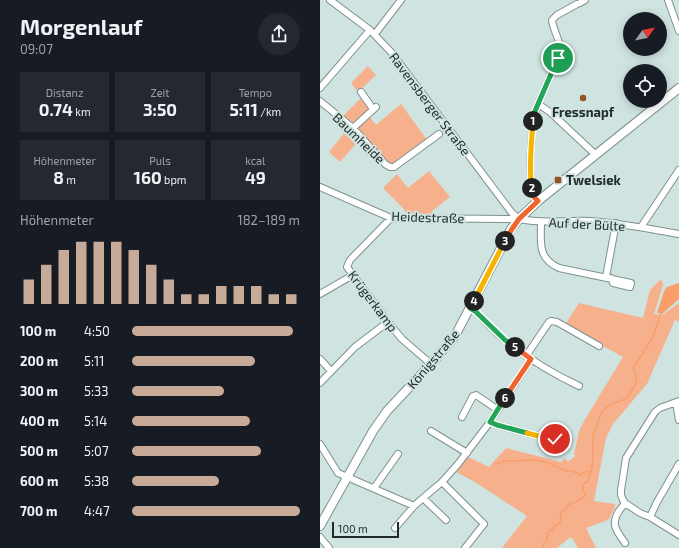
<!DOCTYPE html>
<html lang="de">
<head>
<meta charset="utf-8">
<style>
  body { margin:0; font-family:"Exo 2",sans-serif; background:#242831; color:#f1f3f6; height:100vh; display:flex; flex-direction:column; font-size:15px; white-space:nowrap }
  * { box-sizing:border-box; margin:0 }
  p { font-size:13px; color:#9ea1a6 }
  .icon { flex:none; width:22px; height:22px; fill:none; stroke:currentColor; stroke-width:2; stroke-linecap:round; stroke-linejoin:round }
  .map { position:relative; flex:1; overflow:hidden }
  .side { display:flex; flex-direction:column; background:#171b24; width:320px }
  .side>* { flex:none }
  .needle { width:26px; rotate:57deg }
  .fabs { position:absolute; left:303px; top:12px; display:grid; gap:8px }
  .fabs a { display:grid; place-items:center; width:44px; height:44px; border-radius:50%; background:#171b24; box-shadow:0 2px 10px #0003; font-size:20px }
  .scale { position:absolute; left:12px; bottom:10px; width:67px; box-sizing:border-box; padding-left:4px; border:2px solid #232b2a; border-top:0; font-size:11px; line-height:14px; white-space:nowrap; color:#232b2a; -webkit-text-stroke:3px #cfe4e1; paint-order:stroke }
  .pin { position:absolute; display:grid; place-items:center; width:34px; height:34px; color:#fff; margin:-17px; border:2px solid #fff; border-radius:50%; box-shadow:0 1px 4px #0007 }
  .km { position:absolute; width:20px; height:20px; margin:-10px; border-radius:50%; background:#222; color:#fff; font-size:11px; line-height:20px; text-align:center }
  .round { display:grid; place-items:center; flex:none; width:42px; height:42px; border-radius:21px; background:#242831 }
  .summary { display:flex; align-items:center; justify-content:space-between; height:68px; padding:0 20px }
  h1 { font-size:22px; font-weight:700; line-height:30px }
  .metrics { display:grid; grid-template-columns:repeat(3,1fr); gap:6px; height:68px; padding:4px 20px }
  .metrics div { display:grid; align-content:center; border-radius:0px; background:#242831; text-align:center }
  .metrics b { font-size:17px; font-weight:700 }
  .metrics small { font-size:11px; font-weight:400 }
  .metrics p { font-size:11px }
  .chart { height:112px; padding:8px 20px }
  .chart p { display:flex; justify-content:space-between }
  .chart svg { width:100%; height:72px; margin-top:4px; stroke:#c8aa99; stroke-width:6 }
  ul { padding:0 20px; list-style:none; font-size:13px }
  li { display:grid; grid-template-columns:64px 48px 1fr; align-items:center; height:30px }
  li i { height:10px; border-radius:5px; background:#c8aa99 }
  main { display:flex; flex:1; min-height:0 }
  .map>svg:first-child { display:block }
  .green { fill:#f6b18c }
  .water { fill:#fa9e6a }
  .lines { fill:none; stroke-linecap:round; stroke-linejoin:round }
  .stream { stroke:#fa9e6a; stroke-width:1.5 }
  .minor-casing { stroke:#7e918e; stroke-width:8 }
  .major-casing { stroke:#7e918e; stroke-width:10 }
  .minor { stroke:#fff; stroke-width:6 }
  .major { stroke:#fff; stroke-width:8 }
  .split-1-casing { stroke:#fff; stroke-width:8 }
  .split-2-casing { stroke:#fff; stroke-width:8 }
  .split-3-casing { stroke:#fff; stroke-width:8 }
  .split-4-casing { stroke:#fff; stroke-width:8 }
  .split-5-casing { stroke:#fff; stroke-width:8 }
  .split-6-casing { stroke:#fff; stroke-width:8 }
  .split-7-casing { stroke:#fff; stroke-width:8 }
  .split-8-casing { stroke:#fff; stroke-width:8 }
  .split-1 { stroke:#22a559; stroke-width:5 }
  .split-2 { stroke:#f5b400; stroke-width:5 }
  .split-3 { stroke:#f0652b; stroke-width:5 }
  .split-4 { stroke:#f5b400; stroke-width:5 }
  .split-5 { stroke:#22a559; stroke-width:5 }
  .split-6 { stroke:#f0652b; stroke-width:5 }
  .split-7 { stroke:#22a559; stroke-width:5 }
  .split-8 { stroke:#f5b400; stroke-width:5 }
  .poi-dot { fill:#965127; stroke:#cfe4e1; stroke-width:1.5 }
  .labels { text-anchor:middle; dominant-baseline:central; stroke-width:4; stroke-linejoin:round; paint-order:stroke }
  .street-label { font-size:13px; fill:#232b2a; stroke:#cfe4e1 }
  .poi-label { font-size:13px; font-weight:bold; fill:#232b2a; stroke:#cfe4e1 }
</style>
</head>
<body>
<main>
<section class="side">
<div class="summary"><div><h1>Morgenlauf</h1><p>09:07</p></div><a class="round"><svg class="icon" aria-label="share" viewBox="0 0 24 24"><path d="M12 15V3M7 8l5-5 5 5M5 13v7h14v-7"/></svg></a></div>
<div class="metrics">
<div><p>Distanz</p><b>0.74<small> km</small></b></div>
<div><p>Zeit</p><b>3:50</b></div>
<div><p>Tempo</p><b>5:11<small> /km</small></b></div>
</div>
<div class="metrics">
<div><p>Höhenmeter</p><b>8<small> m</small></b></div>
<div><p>Puls</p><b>160<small> bpm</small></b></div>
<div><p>kcal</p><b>49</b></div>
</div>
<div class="chart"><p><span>Höhenmeter</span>182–189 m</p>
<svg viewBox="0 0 160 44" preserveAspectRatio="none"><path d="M5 44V29M15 44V20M25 44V11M35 44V6M45 44V6M55 44V6M65 44V11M75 44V20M85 44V29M95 44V38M105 44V38M115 44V33M125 44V33M135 44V33M145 44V38M155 44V38"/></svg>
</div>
<ul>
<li><b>100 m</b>4:50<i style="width:96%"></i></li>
<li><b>200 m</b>5:11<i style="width:73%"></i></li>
<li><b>300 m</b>5:33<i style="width:55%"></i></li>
<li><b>400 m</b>5:14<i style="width:70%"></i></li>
<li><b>500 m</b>5:07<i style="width:77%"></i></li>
<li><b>600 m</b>5:38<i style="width:52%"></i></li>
<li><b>700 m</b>4:47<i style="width:100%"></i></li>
</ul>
</section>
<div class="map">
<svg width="359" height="548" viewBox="0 0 359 548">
  <rect width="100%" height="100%" fill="#cfe4e1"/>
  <path class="green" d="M48 66 56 75 38 92 31 83Z
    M42 97C44 100 48 105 48 109 48 113 37 121 34 123L29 122 23 116Z
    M81 104 107 140 73 165H71L66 161 38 131V126L49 116 56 125Z
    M29 127 40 139 20 162 9 152Z
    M109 171 130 197 112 211 115 215H88L81 206 63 188 77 174 88 188Z
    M341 279 343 285 334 314 342 315 359 303V322L355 320 327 384 293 424 286 438 274 501 295 504V508L288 520 266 528 276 548H258L252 538H249L237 548H182L207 516 155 482 136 472 148 457 169 467 175 460 186 448 241 462 245 458 248 462 255 456 254 454 259 431 264 421 303 357 245 325 259 303 323 318 330 290Z"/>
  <path class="water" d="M359 283V299L342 314 337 313 344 291 347 287Z"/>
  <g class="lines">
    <path class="stream" d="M176 464 186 461 216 460 219 461 227 462 246 471H252L261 475 262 473 271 471
      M222 548 224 543 227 540 228 532 231 530 233 531 234 526 240 523 241 516 240 513 244 511 249 504C255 504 259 499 265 496V493L263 490V485L265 482H268L269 475 271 474 273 458V435C277 429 278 415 284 410 288 405 294 403 300 401 309 398 314 388 317 379L313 368 332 339 341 313"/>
    <defs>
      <path id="minor" d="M10 0 50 30 71 52 192 213 199 219
        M348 0 359 31
        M260 3 265 0
        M55 34 81 0
        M0 88 50 30
        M41 92 53 109
        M0 101 33 128 65 164 70 167H74L119 134
        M218 104 230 112 276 155
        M33 128 56 107
        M0 187 71 218 199 219C222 224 246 220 270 221 301 223 329 229 359 234
        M218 201 213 196 211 183 210 165 213 117 218 104 241 51C240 40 233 30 232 20L237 15 257 4
        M71 218 30 260 27 267 68 322 82 339 111 364
        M221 222C221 242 217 258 239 268L311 283 310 287 293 283 291 278
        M321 227 359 170
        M286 277 296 223
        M0 294 33 275
        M150 308 155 311C165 321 175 332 186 341 209 359 233 374 259 386
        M206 356 229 322 231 321 237 322 279 346
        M0 359 11 371
        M0 383 35 347 68 322
        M359 401 340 408 335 412 306 458 301 490V495L303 500 305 503 320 513 330 517 359 535
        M356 402 359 420
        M142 417 153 396 156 395 178 410
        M170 422 177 425 233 440 237 437 241 428
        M111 431 147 453
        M0 444 18 473 94 506 103 498 122 482 138 464 170 422 211 359
        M122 482 164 524 145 548
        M54 488 78 454
        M103 498 126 520
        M305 503C303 506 301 508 299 511 290 525 297 531 305 543
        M330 517 337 502 359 464
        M75 528 94 506
        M0 537 9 548"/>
      <path id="major" d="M0 526 53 431 67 411 111 364 135 336 191 229 199 219 218 201 359 88"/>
    </defs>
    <use href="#minor" class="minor-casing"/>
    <use href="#major" class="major-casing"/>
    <use href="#minor" class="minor"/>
    <use href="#major" class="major"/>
  </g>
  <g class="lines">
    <defs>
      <path id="split-1" d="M213 121V116L218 104 238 58"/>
      <path id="split-2" d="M212 188C208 170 212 140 213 121"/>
      <path id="split-3" d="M185 241 192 229 199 219 218 201 213 196 212 188"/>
      <path id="split-4" d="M154 301 185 241"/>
      <path id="split-5" d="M154 301 150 308 155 311 185 340 195 347"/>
      <path id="split-6" d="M185 398 211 359 195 347"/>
      <path id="split-7" d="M185 398 170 422 177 425 207 433"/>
      <path id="split-8" d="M207 433 233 440 235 439"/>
    </defs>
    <use href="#split-1" class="split-1-casing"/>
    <use href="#split-2" class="split-2-casing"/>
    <use href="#split-3" class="split-3-casing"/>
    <use href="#split-4" class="split-4-casing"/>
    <use href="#split-5" class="split-5-casing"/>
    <use href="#split-6" class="split-6-casing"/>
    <use href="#split-7" class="split-7-casing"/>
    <use href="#split-8" class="split-8-casing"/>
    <use href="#split-1" class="split-1"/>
    <use href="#split-2" class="split-2"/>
    <use href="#split-3" class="split-3"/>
    <use href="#split-4" class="split-4"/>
    <use href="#split-5" class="split-5"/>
    <use href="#split-6" class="split-6"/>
    <use href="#split-7" class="split-7"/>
    <use href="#split-8" class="split-8"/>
  </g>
  <g class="poi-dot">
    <circle cx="263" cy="98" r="4"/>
    <rect x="234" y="176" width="8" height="8" rx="2"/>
  </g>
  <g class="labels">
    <g class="street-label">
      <text transform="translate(110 104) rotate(53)">Ravensberger Straße</text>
      <text transform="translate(39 138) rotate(44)">Baumheide</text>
      <text transform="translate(108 217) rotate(2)">Heidestraße</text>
      <text transform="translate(267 224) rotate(3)">Auf der Bülte</text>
      <text transform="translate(53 301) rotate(53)">Krügerkamp</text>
      <text transform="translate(113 359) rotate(-50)">Königstraße</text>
    </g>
    <g class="poi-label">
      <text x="263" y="112">Fressnapf</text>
      <text x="246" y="180" text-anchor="start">Twelsiek</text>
    </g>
  </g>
</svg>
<div class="fabs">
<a><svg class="needle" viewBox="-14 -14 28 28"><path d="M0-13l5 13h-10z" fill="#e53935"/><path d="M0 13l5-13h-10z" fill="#9ea1a6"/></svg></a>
<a><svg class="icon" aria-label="locate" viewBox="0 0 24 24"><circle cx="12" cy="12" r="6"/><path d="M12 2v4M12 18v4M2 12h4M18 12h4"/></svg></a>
</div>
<div class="scale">100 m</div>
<div class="pin" style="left:238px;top:58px;background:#1e9e55"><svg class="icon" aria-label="arrive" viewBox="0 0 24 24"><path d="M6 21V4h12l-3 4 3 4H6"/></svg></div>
<div class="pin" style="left:235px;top:439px;background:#d93025"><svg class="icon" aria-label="check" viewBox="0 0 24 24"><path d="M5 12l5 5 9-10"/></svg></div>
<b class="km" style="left:213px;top:121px">1</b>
<b class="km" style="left:212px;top:188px">2</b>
<b class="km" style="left:185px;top:241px">3</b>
<b class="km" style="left:154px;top:301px">4</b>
<b class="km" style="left:195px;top:347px">5</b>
<b class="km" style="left:185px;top:398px">6</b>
</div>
</main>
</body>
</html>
